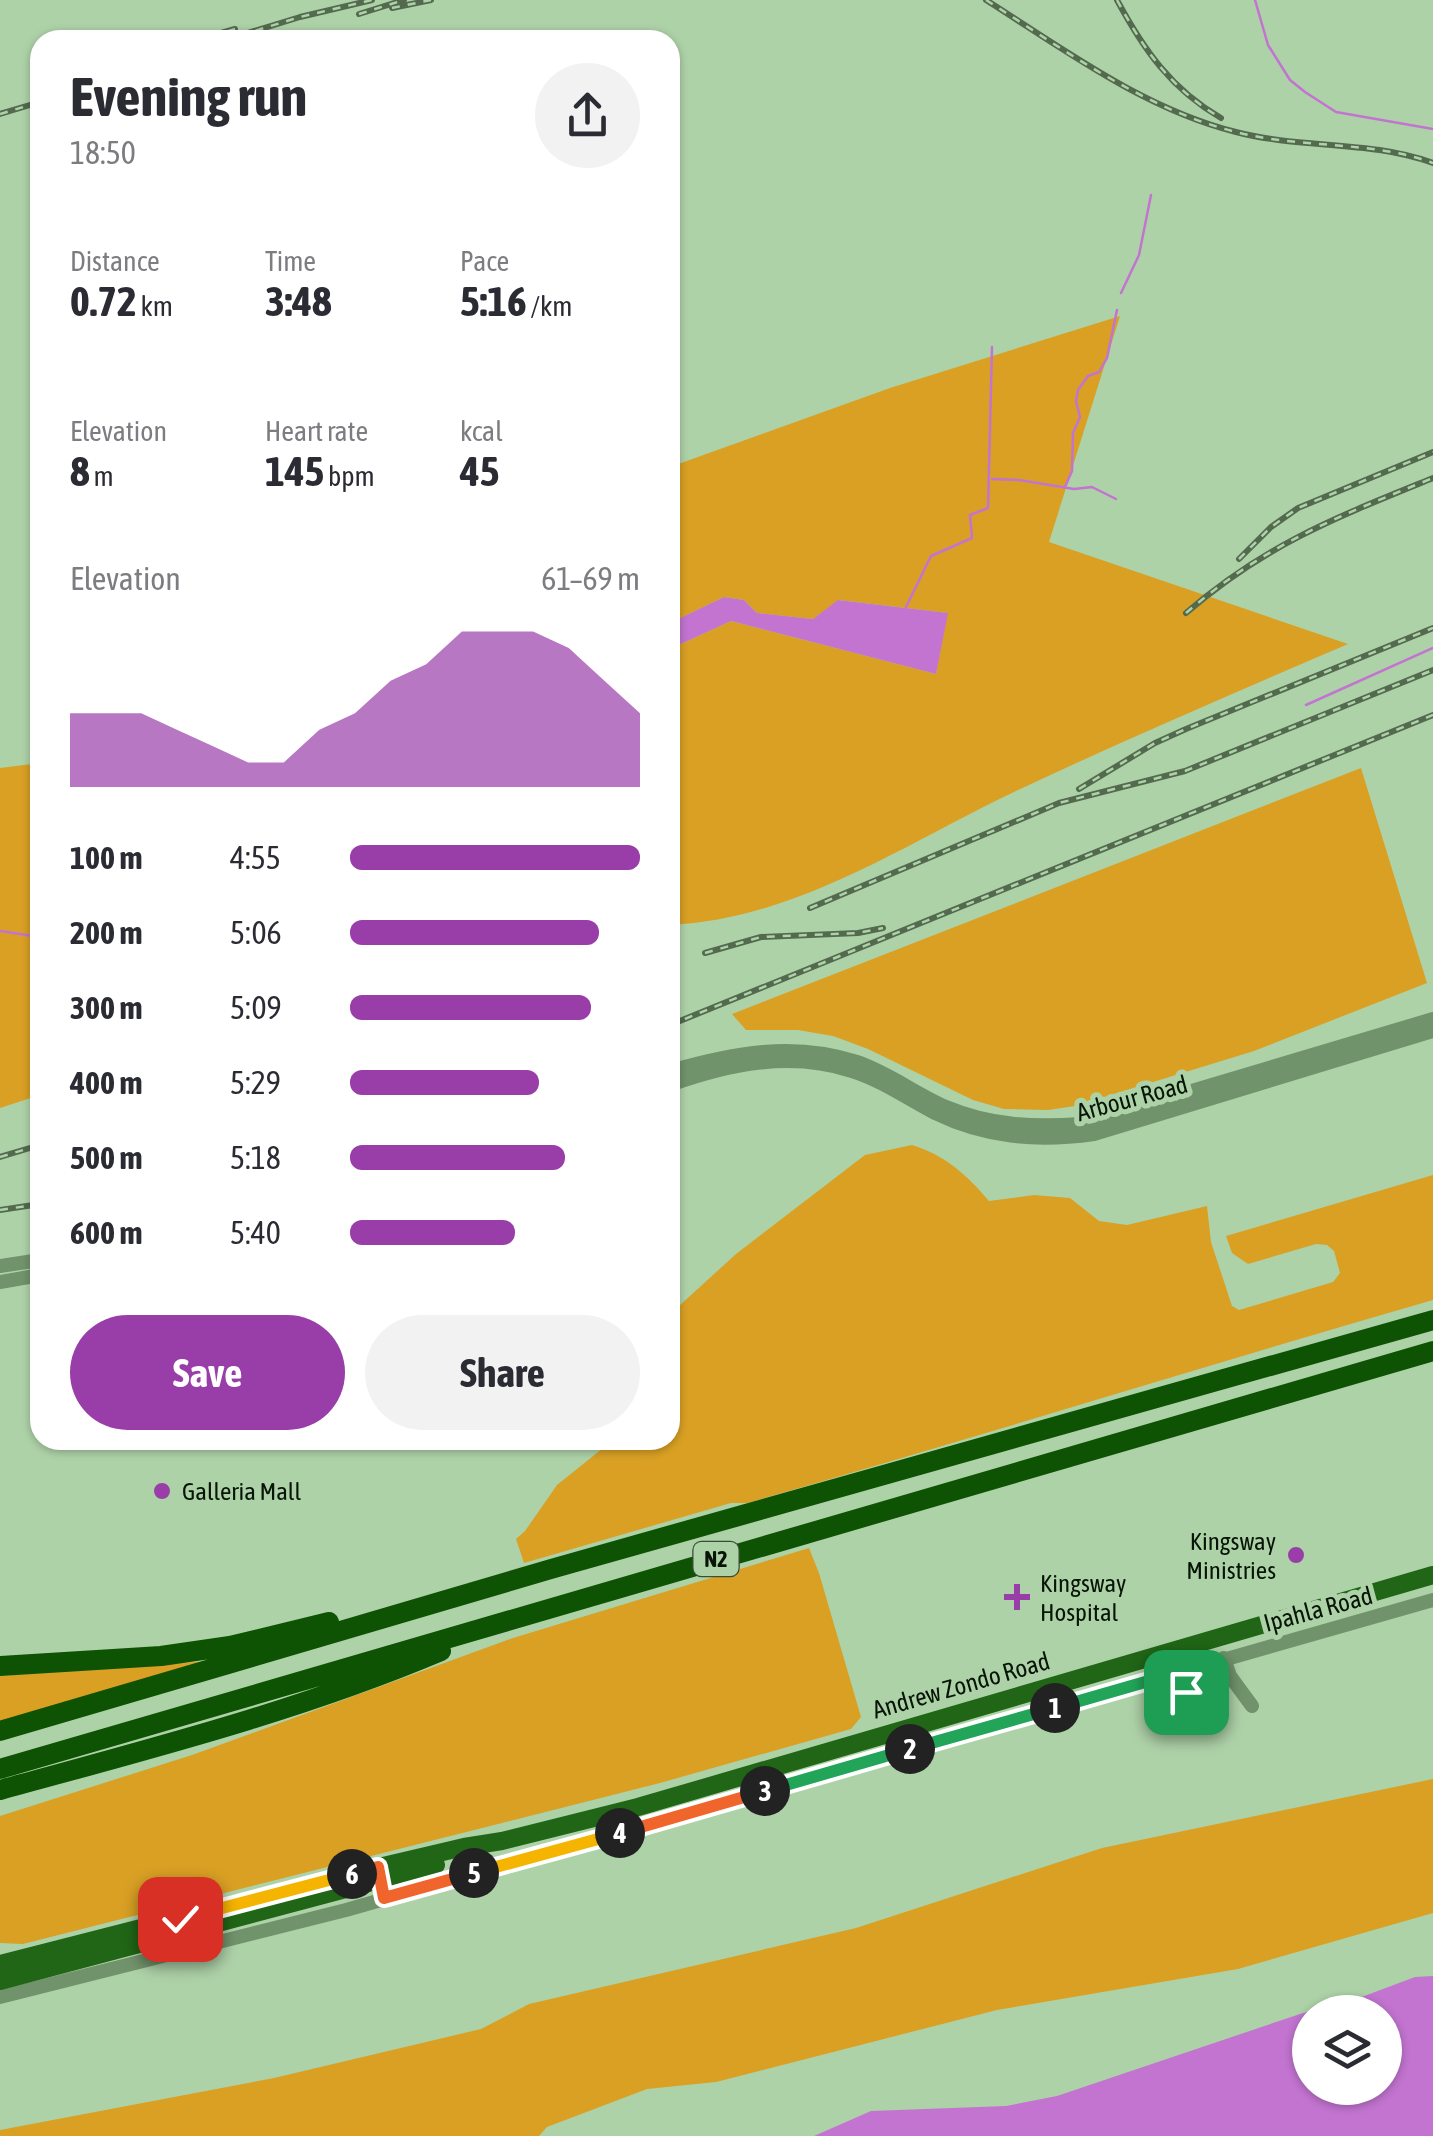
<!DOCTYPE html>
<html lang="en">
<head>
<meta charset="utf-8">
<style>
  body { margin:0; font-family:"Asap Condensed",sans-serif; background:#f2f2f3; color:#2b2b33; height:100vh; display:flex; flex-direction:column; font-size:38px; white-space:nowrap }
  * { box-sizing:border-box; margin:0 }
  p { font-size:32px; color:#7c7c81 }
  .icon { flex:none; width:55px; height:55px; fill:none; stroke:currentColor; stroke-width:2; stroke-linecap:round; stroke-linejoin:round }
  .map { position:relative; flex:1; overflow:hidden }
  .sheet { position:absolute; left:30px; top:30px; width:650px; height:1420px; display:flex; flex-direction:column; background:#fff; border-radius:30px; box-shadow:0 2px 8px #0004 }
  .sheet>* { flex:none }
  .buttons { position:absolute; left:1292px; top:1995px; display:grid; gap:20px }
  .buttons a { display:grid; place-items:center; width:110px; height:110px; border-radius:50%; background:#fff; box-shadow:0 2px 8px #0004; font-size:50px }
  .pin { position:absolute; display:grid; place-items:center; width:85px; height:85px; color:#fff; margin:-42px; border-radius:20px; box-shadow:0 5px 15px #0006 }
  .km { position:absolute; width:50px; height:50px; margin:-25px; border-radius:50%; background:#222; color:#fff; font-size:28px; line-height:50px; text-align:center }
  .round { display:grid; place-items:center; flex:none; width:105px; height:105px; border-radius:52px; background:#f2f2f3 }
  .head { display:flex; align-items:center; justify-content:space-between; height:170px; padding:0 40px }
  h1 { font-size:55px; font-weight:700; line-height:75px }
  .stats { display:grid; grid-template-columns:repeat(3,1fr); gap:15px; height:170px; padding:10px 40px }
  .stats div { display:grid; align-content:center }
  .stats b { font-size:42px; font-weight:700 }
  .stats small { font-size:28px; font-weight:400 }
  .stats p { font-size:28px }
  .chart { height:280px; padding:20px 40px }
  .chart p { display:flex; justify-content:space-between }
  .chart svg { width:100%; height:180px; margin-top:10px; fill:#993ea9; opacity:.7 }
  .action { display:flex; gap:20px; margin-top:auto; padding:20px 40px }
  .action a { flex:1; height:115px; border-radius:60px; background:#993ea9; color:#fff; font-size:40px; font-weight:700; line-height:115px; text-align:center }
  .action a+a { background:#f2f2f3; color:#2b2b33 }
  ul { padding:0 40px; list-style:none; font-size:32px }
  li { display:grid; grid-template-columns:160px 120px 1fr; align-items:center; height:75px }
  li i { height:25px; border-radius:12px; background:#993ea9 }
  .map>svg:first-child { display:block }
  .green { fill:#d9a024 }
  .water { fill:#c274d0; fill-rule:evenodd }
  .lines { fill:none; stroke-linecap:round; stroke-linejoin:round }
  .stream { stroke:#c274d0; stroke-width:2.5 }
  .minor { stroke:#71936b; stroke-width:14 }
  .major { stroke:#206616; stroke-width:18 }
  .highway { stroke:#0e5203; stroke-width:20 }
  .rail-casing { stroke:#536a4f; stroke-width:6 }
  .rail { stroke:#aed2a8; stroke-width:2.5; stroke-dasharray:8; stroke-linecap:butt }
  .split-1-casing { stroke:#fff; stroke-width:20 }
  .split-2-casing { stroke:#fff; stroke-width:20 }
  .split-3-casing { stroke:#fff; stroke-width:20 }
  .split-4-casing { stroke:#fff; stroke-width:20 }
  .split-5-casing { stroke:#fff; stroke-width:20 }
  .split-6-casing { stroke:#fff; stroke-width:20 }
  .split-7-casing { stroke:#fff; stroke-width:20 }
  .split-1 { stroke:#22a559; stroke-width:12 }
  .split-2 { stroke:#22a559; stroke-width:12 }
  .split-3 { stroke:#22a559; stroke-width:12 }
  .split-4 { stroke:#f0652b; stroke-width:12 }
  .split-5 { stroke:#f5b400; stroke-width:12 }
  .split-6 { stroke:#f0652b; stroke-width:12 }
  .split-7 { stroke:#f5b400; stroke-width:12 }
  .poi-dot { fill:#993ea9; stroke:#aed2a8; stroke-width:4 }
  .labels { text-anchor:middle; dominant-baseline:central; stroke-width:10; stroke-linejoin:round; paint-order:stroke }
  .shield { fill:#aed2a8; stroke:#394d37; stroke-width:2.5 }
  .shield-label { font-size:22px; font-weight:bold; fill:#071406 }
  .street-label { font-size:25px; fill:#071406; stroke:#aed2a8 }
  .poi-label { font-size:25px; fill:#071406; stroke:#aed2a8; text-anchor:start }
</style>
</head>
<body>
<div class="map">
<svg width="1433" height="2136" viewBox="0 0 1433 2136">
  <rect width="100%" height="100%" fill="#aed2a8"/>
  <path class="green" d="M1120 316 1049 542 1348 644C1236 692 1124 740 1014 792 903 845 796 919 670 925V649L731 621 936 674 947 613 839 600 813 619 757 613 744 600 724 597 670 623V467L890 388Z
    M40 763V1095L0 1108V768Z
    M1361 768 1427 983 1254 1051 1075 1106 1048 1110 1004 1109 973 1100 868 1049 833 1036 798 1030H746L732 1014Z
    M912 1145C945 1155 967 1175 989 1201L1034 1195 1070 1198 1099 1221 1127 1225 1207 1206 1211 1242 1232 1306 1239 1310 1333 1282 1340 1273 1334 1251 1327 1245 1316 1244 1248 1264 1232 1253 1226 1236 1433 1175V1300C1204 1366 976 1438 747 1503H731L524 1563 516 1539 525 1531 557 1485 613 1440H670V1320L679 1306 736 1254 865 1155Z
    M809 1548 819 1573 861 1717 851 1729 660 1783 23 1944 0 1943V1816L192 1755 513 1638Z
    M223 1660 0 1723V1676Z
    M1433 1779V1913L1238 1969 997 2010 716 2082 647 2089 547 2127 539 2136H0V2130L274 2078 481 2029 529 2004 856 1928 1102 1848Z"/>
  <path class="water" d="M724 597 744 600 757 613 813 619 838 600 948 613 936 674 731 621 670 649V623Z
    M1433 1976V2136H814L871 2111 1006 2106 1057 2096 1300 2014 1359 1998 1415 1977ZM1310 2012H1385V2088H1310Z"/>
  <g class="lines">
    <path class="stream" d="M1255 0 1268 45 1290 80 1305 92 1336 112 1433 129
      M1121 293 1139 255 1151 195
      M992 479 1019 480 1074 489 1092 487 1116 499
      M1065 487 1072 471 1073 433 1080 417 1076 401 1078 390 1088 376 1099 372 1107 358 1117 310
      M906 607 931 556 972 538 970 515 988 508 992 347
      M1306 705 1433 648
      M0 931 40 937"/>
    <path class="minor" d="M670 1071C732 1053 794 1041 857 1062 889 1073 916 1094 946 1107 991 1126 1034 1127 1081 1124L1433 1019
      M670 1085C729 1064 790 1051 852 1071 881 1080 908 1099 935 1113 986 1138 1038 1142 1094 1134L1433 1031
      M0 1266 40 1260
      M0 1282 40 1275
      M1224 1658 1230 1676 1252 1706
      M1180 1672 1191 1710
      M1186 1692 1213 1685
      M0 1997 346 1910 1433 1600"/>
    <path class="major" d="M0 1964 379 1867 464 1847 502 1841 638 1807 1433 1575
      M0 1981 436 1865"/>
    <path class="highway" d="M0 1666 161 1656 230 1646 329 1622
      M0 1731 551 1569 1433 1320
      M0 1769 1433 1351
      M0 1790C149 1749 299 1711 441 1651"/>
    <defs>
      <path id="rail" d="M986 0C1065 50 1144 109 1236 132 1301 149 1370 140 1433 163
        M1117 0C1144 50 1171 89 1221 118
        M392 8 431 0
        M359 14 404 0
        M197 40 235 29
        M225 40 300 17 372 0
        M0 114 40 102
        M1239 559 1271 527 1298 508 1433 452
        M1186 613C1266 544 1337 517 1433 478
        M1079 789 1155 743 1186 729 1433 628
        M810 908 1059 803 1185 771 1433 670
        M705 953 761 937 858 933 883 928
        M670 1025 1433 715
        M0 1157 40 1145
        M0 1210 40 1204"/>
    </defs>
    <use href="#rail" class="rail-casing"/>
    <use href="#rail" class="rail"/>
  </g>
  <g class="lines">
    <defs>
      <path id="split-1" d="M1055 1708 1180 1672 1186 1692"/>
      <path id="split-2" d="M910 1749 1055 1708"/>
      <path id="split-3" d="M765 1791 910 1749"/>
      <path id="split-4" d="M620 1833 765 1791"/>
      <path id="split-5" d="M474 1873 620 1833"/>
      <path id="split-6" d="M352 1874 378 1867 384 1898 474 1873"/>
      <path id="split-7" d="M180 1919 352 1874"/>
    </defs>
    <use href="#split-1" class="split-1-casing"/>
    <use href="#split-2" class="split-2-casing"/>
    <use href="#split-3" class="split-3-casing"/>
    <use href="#split-4" class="split-4-casing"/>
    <use href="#split-5" class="split-5-casing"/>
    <use href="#split-6" class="split-6-casing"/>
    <use href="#split-7" class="split-7-casing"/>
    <use href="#split-1" class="split-1"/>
    <use href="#split-2" class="split-2"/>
    <use href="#split-3" class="split-3"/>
    <use href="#split-4" class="split-4"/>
    <use href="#split-5" class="split-5"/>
    <use href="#split-6" class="split-6"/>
    <use href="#split-7" class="split-7"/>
  </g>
  <g class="poi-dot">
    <circle cx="162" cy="1491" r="10"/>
    <circle cx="1296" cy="1555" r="10"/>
    <path d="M1012 1582h10v10h10v10h-10v10h-10v-10h-10v-10h10z"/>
  </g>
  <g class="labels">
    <rect class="shield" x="693.5" y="1542" width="45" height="34" rx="8"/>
    <g class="shield-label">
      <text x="716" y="1559">N2</text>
    </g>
    <g class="street-label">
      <text transform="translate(1132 1098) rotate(-15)">Arbour Road</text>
      <text transform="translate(1318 1609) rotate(-15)">Ipahla Road</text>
      <text transform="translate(961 1685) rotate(-16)">Andrew Zondo Road</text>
    </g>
    <g class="poi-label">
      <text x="182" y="1491">Galleria Mall</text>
      <text x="1276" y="1541" text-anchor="end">Kingsway<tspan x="1276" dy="29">Ministries</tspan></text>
      <text x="1040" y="1583">Kingsway<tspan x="1040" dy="29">Hospital</tspan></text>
    </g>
  </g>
</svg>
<div class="buttons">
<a><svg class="icon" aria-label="layers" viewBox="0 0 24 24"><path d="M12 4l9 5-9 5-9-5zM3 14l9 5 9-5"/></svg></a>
</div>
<div class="pin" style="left:1186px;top:1692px;background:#1e9e55"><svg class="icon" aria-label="arrive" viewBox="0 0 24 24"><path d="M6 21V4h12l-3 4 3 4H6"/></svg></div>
<div class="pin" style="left:180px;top:1919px;background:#d93025"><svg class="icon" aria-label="check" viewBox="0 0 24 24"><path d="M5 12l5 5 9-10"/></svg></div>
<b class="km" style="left:1055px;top:1708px">1</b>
<b class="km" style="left:910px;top:1749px">2</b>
<b class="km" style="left:765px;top:1791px">3</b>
<b class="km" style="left:620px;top:1833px">4</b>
<b class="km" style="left:474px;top:1873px">5</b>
<b class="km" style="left:352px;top:1874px">6</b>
<section class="sheet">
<div class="head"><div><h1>Evening run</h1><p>18:50</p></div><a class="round"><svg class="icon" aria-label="share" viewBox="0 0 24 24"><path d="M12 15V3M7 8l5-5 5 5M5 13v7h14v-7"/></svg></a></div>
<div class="stats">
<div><p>Distance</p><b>0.72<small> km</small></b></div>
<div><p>Time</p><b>3:48</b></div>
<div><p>Pace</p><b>5:16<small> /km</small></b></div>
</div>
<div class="stats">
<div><p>Elevation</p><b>8<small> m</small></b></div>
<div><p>Heart rate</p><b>145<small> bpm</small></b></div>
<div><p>kcal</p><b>45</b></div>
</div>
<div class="chart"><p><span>Elevation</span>61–69 m</p>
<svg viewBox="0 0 160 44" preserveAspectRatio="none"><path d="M0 44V26L10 26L20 26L30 30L40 34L50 38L60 38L70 30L80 26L90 18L100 14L110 6L120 6L130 6L140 10L150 18L160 26V44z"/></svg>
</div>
<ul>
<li><b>100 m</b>4:55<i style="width:100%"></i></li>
<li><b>200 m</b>5:06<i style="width:86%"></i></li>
<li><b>300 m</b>5:09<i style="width:83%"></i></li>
<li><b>400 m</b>5:29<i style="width:65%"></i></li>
<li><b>500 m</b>5:18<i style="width:74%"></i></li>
<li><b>600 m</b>5:40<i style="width:57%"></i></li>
</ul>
<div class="action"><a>Save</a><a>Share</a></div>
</section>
</div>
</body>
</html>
